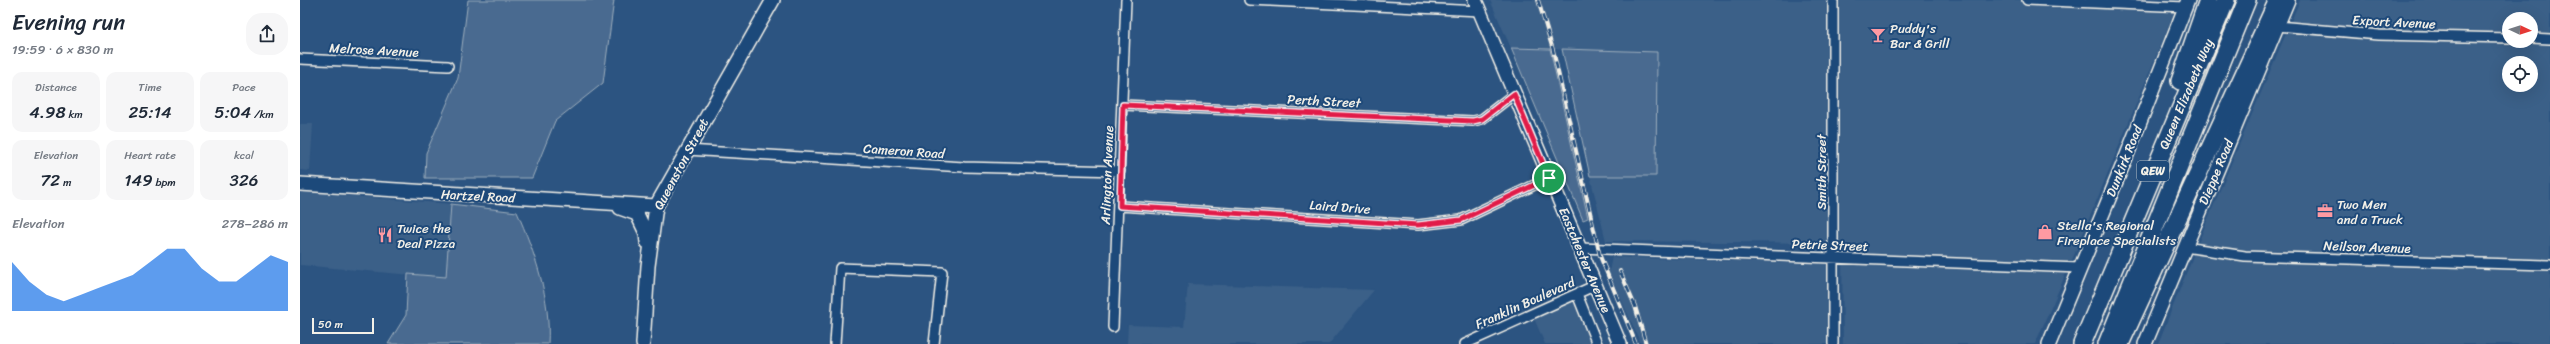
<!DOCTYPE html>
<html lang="en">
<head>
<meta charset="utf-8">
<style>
  body { margin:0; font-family:Sriracha,sans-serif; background:#f6f6f7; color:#1f2937; height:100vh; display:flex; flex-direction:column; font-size:15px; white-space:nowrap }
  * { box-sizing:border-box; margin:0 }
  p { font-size:13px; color:#747a83 }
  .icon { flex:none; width:22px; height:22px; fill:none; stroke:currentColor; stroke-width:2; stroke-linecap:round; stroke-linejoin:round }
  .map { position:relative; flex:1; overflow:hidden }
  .panel { display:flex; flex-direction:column; background:#fff; width:300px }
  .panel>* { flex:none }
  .needle { width:26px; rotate:94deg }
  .controls { position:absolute; left:2202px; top:12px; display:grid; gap:8px }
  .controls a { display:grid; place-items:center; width:36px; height:36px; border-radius:50%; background:#fff; box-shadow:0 4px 16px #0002; font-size:20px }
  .scale { position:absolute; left:12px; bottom:10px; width:62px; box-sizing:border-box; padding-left:4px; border:2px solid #f4f1e8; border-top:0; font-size:11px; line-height:14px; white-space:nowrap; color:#f4f1e8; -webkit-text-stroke:3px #1f4a7a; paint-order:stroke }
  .pin { position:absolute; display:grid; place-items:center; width:34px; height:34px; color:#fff; margin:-17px; border:2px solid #fff; border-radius:50%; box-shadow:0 1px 4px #0007 }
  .round { display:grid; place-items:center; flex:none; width:42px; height:42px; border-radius:16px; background:#f6f6f7 }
  .head { display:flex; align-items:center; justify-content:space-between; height:68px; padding:0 12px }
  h1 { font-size:22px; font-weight:600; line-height:30px }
  .metrics { display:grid; grid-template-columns:repeat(3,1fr); gap:6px; height:68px; padding:4px 12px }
  .metrics div { display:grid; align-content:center; border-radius:10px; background:#f6f6f7; text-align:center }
  .metrics b { font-size:17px; font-weight:600 }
  .metrics small { font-size:11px; font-weight:400 }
  .metrics p { font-size:11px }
  .chart { height:112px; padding:8px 12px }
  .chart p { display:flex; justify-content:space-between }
  .chart svg { width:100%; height:72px; margin-top:4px; fill:#1a73e8; opacity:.7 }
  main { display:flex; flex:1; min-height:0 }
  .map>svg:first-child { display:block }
  .built { fill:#3b6088; fill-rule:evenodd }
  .green { fill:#496b90; stroke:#9eaebc }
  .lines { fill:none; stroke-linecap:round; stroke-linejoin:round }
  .street-casing { stroke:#f4f1e8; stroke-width:12 }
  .secondary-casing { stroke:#f4f1e8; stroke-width:16 }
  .highway-casing { stroke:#f4f1e8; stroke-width:20 }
  .street { stroke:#1f4a7a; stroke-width:9 }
  .secondary { stroke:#1f4a7a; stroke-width:13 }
  .highway { stroke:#1f4a7a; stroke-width:17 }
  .rail-casing { stroke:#f4f1e8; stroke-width:4 }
  .rail { stroke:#1f4a7a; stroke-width:2.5; stroke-dasharray:8; stroke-linecap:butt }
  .route-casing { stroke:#fff; stroke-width:8 }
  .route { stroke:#e11d48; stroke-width:5 }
  .labels { text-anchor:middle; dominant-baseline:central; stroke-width:4; stroke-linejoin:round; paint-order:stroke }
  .shield { fill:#1f4a7a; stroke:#b4bfc7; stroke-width:1 }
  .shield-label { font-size:12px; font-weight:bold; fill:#f4f1e8 }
  .street-label { font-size:13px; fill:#f4f1e8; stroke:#1f4a7a }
  .poi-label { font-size:13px; fill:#f4f1e8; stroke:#1f4a7a; text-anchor:start }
</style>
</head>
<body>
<main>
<section class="panel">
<div class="head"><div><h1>Evening run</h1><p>19:59 · 6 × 830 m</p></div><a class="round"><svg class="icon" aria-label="share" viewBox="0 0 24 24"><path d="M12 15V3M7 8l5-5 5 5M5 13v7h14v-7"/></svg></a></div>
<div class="metrics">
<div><p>Distance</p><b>4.98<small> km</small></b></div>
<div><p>Time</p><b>25:14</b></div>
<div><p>Pace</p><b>5:04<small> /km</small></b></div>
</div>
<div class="metrics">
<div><p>Elevation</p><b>72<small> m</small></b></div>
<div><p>Heart rate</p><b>149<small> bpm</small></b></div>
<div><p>kcal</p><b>326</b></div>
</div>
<div class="chart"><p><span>Elevation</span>278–286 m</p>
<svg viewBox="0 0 160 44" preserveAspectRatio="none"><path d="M0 44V14L10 26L20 34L30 38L40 34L50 30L60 26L70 22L80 14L90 6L100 6L110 18L120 26L130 26L140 18L150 10L160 14V44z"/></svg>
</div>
</section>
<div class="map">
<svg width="2250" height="344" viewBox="0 0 2250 344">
  <rect width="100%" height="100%" fill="#2c5481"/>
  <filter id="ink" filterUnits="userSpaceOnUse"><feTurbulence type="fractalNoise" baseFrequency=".025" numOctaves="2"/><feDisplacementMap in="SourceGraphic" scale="8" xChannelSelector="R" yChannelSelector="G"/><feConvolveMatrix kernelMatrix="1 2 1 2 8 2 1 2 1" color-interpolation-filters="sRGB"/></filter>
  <g filter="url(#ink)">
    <path class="built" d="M1190 0H1879L1775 253 1735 344H1543L1542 243 1306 241 1290 176H1356L1357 52 1211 48Z
      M2000 0H2250V344H1858L1907 221ZM2209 19H2231V41H2209ZM2209 63H2231V85H2209Z
      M0 124H13L10 171 0 170Z
      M0 192 151 204 146 278 0 265Z
      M1312 257 1528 264 1529 344H1341L1309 272Z
      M888 284 1074 290 1029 344H827L828 325 884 327Z
      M1277 298 1296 344H1245L1233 316Z"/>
    <path class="green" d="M168 0H314L303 83 255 121 232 178H125L126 153 158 78Z
      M1211 48 1250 49 1288 218 1283 220Z
      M1262 49 1357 52 1356 176H1290Z
      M151 204 217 212C235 253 251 299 248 344H88L106 315 108 274 146 277Z"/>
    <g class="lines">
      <defs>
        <path id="street" d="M949 0 1180 11
          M1533 0V344
          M1727 0 1885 7
          M1977 26 2079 35 2209 38
          M2231 38 2250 39
          M0 59 148 66
          M823 105 1173 121 1182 119 1214 94
          M387 150 664 167 820 171
          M820 206 1118 225 1161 220 1249 178
          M1885 247 1945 256 2250 265
          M1280 248 1780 268
          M1277 294 1297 344
          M813 327 826 0
          M535 344 540 268 642 272 634 344
          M1165 344 1296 285"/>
        <path id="secondary" d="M1175 0 1320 344
          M0 184 356 206
          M320 208 337 214 346 233 347 242
          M343 344 348 266 356 206 473 0
          M1749 344 1827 155 1888 0
          M1845 344 1988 0"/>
        <path id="highway" d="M1880 81 1908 0
          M1782 344 1926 0
          M1807 344 1947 0
          M1820 344 1978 0"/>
      </defs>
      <use href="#street" class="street-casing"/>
      <use href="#secondary" class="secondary-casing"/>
      <use href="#highway" class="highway-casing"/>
      <use href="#street" class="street"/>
      <use href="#secondary" class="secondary"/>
      <use href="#highway" class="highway"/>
      <defs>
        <path id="rail" d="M1238 0 1253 50 1300 256 1336 344
          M1320 271 1335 306 1346 344"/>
      </defs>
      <use href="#rail" class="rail-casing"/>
      <use href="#rail" class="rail"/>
    </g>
  </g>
  <g class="lines" filter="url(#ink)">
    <defs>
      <path id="route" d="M1214 94 1249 178 1161 220 1118 225 820 206 823 105 1173 121 1182 119Z"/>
    </defs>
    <use href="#route" class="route-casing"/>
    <use href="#route" class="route"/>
  </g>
  <defs>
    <symbol id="bar-bare" viewBox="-9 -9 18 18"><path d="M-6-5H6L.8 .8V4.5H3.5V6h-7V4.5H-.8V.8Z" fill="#ff9aa2" stroke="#1f4a7a" stroke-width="2.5" paint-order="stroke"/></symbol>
    <symbol id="office-bare" viewBox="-9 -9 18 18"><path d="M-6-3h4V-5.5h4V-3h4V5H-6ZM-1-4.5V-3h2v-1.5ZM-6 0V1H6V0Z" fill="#ff9aa2" stroke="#1f4a7a" stroke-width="2.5" paint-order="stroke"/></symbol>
    <symbol id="shop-bare" viewBox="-9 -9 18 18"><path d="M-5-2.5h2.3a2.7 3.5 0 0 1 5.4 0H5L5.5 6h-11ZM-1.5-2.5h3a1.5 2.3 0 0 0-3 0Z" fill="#ff9aa2" stroke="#1f4a7a" stroke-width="2.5" paint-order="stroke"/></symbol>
    <symbol id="restaurant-bare" viewBox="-9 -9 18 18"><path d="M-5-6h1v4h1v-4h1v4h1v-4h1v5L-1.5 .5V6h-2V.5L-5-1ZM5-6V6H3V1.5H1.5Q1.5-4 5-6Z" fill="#ff9aa2" stroke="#1f4a7a" stroke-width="2.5" paint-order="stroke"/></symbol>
  </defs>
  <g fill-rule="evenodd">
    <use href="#bar-bare" x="1567" y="24" width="22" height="22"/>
    <use href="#office-bare" x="2014" y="200" width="22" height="22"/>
    <use href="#shop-bare" x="1734" y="221" width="22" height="22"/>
    <use href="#restaurant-bare" x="74" y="224" width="22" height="22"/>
  </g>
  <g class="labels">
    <rect class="shield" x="1837" y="161" width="32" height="20" rx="3"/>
    <g class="shield-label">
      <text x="1853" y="171">QEW</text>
    </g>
    <g class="street-label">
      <text transform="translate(2094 22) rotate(3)">Export Avenue</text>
      <text transform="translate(74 50) rotate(3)">Melrose Avenue</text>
      <text transform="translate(1886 94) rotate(-67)">Queen Elizabeth Way</text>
      <text transform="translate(1024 101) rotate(3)">Perth Street</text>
      <text transform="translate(604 151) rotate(4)">Cameron Road</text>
      <text transform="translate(1824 161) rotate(-68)">Dunkirk Road</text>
      <text transform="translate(381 164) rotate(-62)">Queenston Street</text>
      <text transform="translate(1521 172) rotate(-90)">Smith Street</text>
      <text transform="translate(1916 172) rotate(-67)">Dieppe Road</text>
      <text transform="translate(807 175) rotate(-88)">Arlington Avenue</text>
      <text transform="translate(178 196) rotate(3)">Hartzel Road</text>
      <text transform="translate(1040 207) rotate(4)">Laird Drive</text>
      <text transform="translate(1530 245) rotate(2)">Petrie Street</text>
      <text transform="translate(2067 247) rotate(2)">Neilson Avenue</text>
      <text transform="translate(1285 260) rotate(67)">Eastchester Avenue</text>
      <text transform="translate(1225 303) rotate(-24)">Franklin Boulevard</text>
    </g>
    <g class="poi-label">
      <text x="1590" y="28">Puddy's<tspan x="1590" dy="15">Bar &amp; Grill</tspan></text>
      <text x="2037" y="204">Two Men<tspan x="2037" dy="15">and a Truck</tspan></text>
      <text x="1757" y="225">Stella's Regional<tspan x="1757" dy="15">Fireplace Specialists</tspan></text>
      <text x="97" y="228">Twice the<tspan x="97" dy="15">Deal Pizza</tspan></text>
    </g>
  </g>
</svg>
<div class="controls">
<a><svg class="needle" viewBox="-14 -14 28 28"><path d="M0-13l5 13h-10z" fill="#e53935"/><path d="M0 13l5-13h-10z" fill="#747a83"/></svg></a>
<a><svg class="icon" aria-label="locate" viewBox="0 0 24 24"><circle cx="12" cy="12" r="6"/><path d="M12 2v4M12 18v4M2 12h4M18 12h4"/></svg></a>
</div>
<div class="scale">50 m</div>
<div class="pin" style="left:1249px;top:178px;background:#1e9e55"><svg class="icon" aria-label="arrive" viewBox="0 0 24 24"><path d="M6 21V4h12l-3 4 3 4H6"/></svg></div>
</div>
</main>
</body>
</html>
